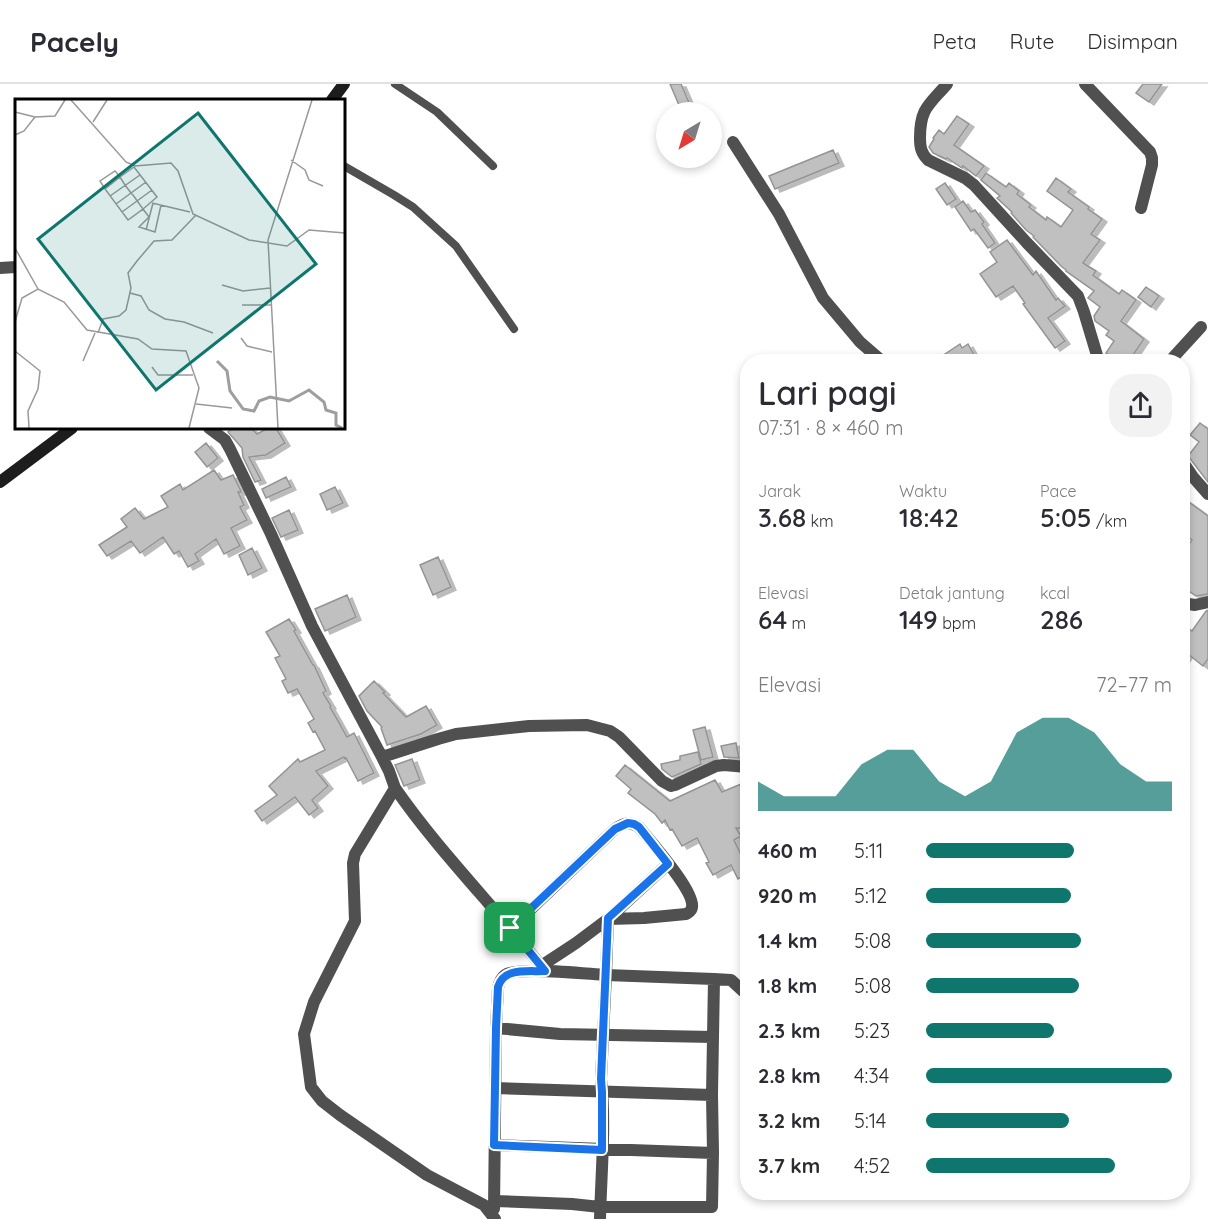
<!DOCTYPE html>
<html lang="id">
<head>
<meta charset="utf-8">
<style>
  body { margin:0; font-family:Quicksand,sans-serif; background:#f2f2f3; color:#2b2b33; height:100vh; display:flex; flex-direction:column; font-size:22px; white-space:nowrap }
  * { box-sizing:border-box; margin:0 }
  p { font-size:20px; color:#7c7c81 }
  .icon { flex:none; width:33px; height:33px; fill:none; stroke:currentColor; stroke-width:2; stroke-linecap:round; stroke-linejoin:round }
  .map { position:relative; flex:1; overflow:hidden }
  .panel { position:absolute; left:740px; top:270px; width:450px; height:846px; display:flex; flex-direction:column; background:#fff; border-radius:24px; box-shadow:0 3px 9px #0003 }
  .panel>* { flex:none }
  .needle { width:39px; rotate:218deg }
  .controls { position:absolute; left:656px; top:18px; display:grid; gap:12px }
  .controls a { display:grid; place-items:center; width:66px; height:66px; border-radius:50%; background:#fff; box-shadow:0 3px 9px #0003; font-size:30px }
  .pin { position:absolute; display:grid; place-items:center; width:51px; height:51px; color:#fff; margin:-26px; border-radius:12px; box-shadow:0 3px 9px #0006 }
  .round { display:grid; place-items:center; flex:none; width:63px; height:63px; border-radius:24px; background:#f2f2f3 }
  .summary { display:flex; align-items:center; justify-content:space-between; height:102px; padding:0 18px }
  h1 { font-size:33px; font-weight:600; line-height:45px }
  .stats { display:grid; grid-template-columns:repeat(3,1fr); gap:9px; height:102px; padding:6px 18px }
  .stats div { display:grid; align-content:center }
  .stats b { font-size:26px; font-weight:600 }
  .stats small { font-size:16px; font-weight:400 }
  .stats p { font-size:16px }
  .chart { height:168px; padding:12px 18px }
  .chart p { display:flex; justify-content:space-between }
  .chart svg { width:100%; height:108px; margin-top:6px; fill:#0f766e; opacity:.7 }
  ul { padding:0 18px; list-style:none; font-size:20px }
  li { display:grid; grid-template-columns:96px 72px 1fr; align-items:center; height:45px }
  li i { height:15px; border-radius:8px; background:#0f766e }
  header { display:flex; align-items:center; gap:36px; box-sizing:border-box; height:84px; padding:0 30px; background:#fff; border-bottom:2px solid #e1e1e2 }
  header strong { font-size:28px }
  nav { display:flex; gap:33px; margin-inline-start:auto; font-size:21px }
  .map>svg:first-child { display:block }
  .building { fill:#c0c0c0; stroke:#949494; stroke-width:1.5; filter:url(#shadow) }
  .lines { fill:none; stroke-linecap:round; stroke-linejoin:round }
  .lane { stroke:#505050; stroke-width:8 }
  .street { stroke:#505050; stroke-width:12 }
  .secondary { stroke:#1d1d1d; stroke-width:12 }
  .route-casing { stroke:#fff; stroke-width:12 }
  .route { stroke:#1a73e8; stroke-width:8 }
  .inset-river { fill:none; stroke:#9e9e9e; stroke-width:3 }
  .inset-road { fill:none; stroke:#999; stroke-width:1.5 }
  .view { fill:#0f766e; fill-opacity:0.15; stroke:#0f766e; stroke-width:3 }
  .inset-edge { fill:none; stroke:#000; stroke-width:3 }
</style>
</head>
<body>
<header>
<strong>Pacely</strong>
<nav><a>Peta</a><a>Rute</a><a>Disimpan</a></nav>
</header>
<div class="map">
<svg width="1208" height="1135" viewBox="0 0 1208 1135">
  <defs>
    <filter id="shadow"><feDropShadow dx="5" dy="3" stdDeviation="0" flood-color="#0004"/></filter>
  </defs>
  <rect width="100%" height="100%" fill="#fff"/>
  <path class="building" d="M670 0H681L693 28H682Z
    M1143 0H1162L1149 18 1136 9Z
    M957 32 969 40 954 61 984 82 976 92 963 82 962 84 947 74 946 75 933 69 929 63 934 55 933 54 939 46 944 50Z
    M833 66 839 79 775 105 769 92Z
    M986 89 1006 103 1009 99 1019 107 1017 110 1031 121 1029 123 1046 136 1047 133 1061 143 1073 126 1047 107 1056 94 1071 105 1068 108 1089 123 1088 125 1102 135 1091 150 1100 156 1083 179 1096 187 1093 191 1119 210 1122 206 1136 216 1121 237 1144 255 1133 271 1142 278H1109L1112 273 1106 269 1114 257 1106 251 1109 247 1095 237 1094 232 1100 223 1088 214 1094 207 1066 187V186L1061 182 1033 153 1034 152 1026 146 1011 129 1012 128 997 114 1000 112 981 96Z
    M945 99 956 115 947 121 936 105Z
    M963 117 971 128 975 126 984 138 982 140 995 159 988 164 974 145 971 147 955 123Z
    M1007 156 1033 191 1036 187 1056 216 1058 214 1065 222 1048 234 1065 257 1055 264 1023 220 1025 219 1013 202 996 213 980 190 997 178 990 168Z
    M1146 203 1159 212 1151 223 1138 213Z
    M960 260 962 264 968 260 978 278H933Z
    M1200 339 1208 345V398L1188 372 1199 358 1190 351Z
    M234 344H251L257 350 268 344H276L285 359 266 371 249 373 261 396 255 398 243 373 242 364 228 348Z
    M206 359 218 374 207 383 195 368Z
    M214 386 221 396 233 391 240 405 241 408H238L244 421 240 423 247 436 231 444 240 462 224 470 216 455 195 470 199 477 188 483 179 467 174 470 163 453 140 469 131 457 107 472 99 461 127 443 121 435 135 424 144 435 168 423 161 412 180 400 183 406Z
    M286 393 291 403 266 414 262 405Z
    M335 403 343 419 327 426 320 410Z
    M1182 413 1208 432V510L1196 512 1182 502V470L1192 456 1182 449Z
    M289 426 298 446 281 453 272 434Z
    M252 464 262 484 248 491 239 471Z
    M438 473 451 503 433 511 420 481Z
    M347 511 356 533 325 547 315 525Z
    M1208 526V575L1203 582 1188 570 1182 579V552L1188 544 1192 547 1206 527Z
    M289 535 296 546 294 547 313 581H314L326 607 323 609 331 622 330 623 337 635 347 653 354 649 374 689 358 697 346 674 345 675 344 673 316 687 328 702 312 716 318 724 309 731 295 713 262 737 255 727 277 711 269 702 298 675 300 678 325 666 315 647 313 648 308 639 314 635 297 605 288 609 282 597 286 595 275 574 280 572 266 548Z
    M374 597 385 608 383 609 406 633 426 622 437 641 421 650 387 661 381 644 382 643 367 627 359 612Z
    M705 643 713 673 701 676 693 646Z
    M736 659 739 674 724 673 721 662Z
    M698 668 701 680 672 693 662 685 661 680 680 676V672Z
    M412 675 420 696 404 702 395 681Z
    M625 681 670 717 715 696 722 708 741 700 746 712 744 713 747 724V744H736L741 752 734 756 747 783V790L738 795 731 781 713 791 706 779 709 778 697 754 682 762 672 745 670 746 665 736 662 739 655 730 628 709 631 705 616 692Z"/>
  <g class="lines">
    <path class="lane" d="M395 0 437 28 493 82
      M344 82 394 111 413 123 456 162 514 245"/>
    <path class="street" d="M947 0C929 21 920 24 920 54 920 63 921 69 928 76L965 94 974 101 1027 159 1078 212 1084 228 1099 278
      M1085 0 1150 68 1152 74V81L1141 124
      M733 58 779 130 823 214 860 258 883 278
      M0 184 16 183
      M1169 278 1201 243
      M209 344 225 356 230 365 271 450 312 542 382 673 389 687 395 704 355 770 353 779 355 837 314 918 304 950 311 1003 322 1017 340 1031 427 1091 484 1121 495 1135
      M1182 377 1193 393 1208 410
      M1182 519 1195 521 1208 518
      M382 673 438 655 456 650 529 642 587 641 610 647 619 653 662 697 671 702 675 701 716 682 724 681 747 683
      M395 704C440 769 497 825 545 887
      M511 844 615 745C624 739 630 737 639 743 650 757 695 807 692 823 692 827 689 828 686 830L644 834 608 835
      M541 882 576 859 608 835 668 780
      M714 895 731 896 743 907 747 909
      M496 944 560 950 713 953
      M495 1004 712 1011
      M494 1061 713 1069
      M494 1117 572 1120 600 1123H712L713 1069 712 1011 714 895 606 891 601 995C606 1040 601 1090 600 1135
      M494 1125 496 944 498 904C499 899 501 894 505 891 519 882 587 890 606 891L608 835"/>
    <path class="secondary" d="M332 16 344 0
      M0 398 72 344"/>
  </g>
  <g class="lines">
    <defs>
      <path id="route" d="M628 739 634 740 639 743 668 780 608 834 601 995 602 1008V1066L494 1061 496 944 498 903C504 883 527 888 545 887L510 844 615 745Z"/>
    </defs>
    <use href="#route" class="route-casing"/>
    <use href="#route" class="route"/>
  </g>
  <g transform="translate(15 15)">
    <rect width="330" height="330" fill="#fff"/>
    <path class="inset-river" d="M202 262 212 272 215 292 228 310 239 312 244 302 255 298 274 302 294 291 309 303 311 311 321 314V326L327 329"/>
    <path class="inset-road" d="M56 1 111 63 120 67 156 64 163 72 178 115 234 141 272 147 294 131 330 134M0 13 20 18M78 23 92 1M0 36 9 32 20 18 40 17 50 1M276 61 290 71 294 81 308 87M119 68 142 98 128 110 134 118M90 90 85 82 100 72 101 73 105 78 110 86 116 94 118 96 128 110 113 121 90 90 105 78 119 68M95 97 125 76M137 104 175 113M101 105 131 83M107 113 137 91M134 118 124 128 140 133 146 106M131 131 138 104M0 149 23 190M207 186 228 192 255 189M115 194 126 197 134 211 150 220 169 223 198 234M227 206H256M0 223 7 199 23 190 49 203 72 231 123 240 137 250 171 252 184 289 174 329M83 234 88 220 104 217 111 211 116 189 113 174 122 162 139 142 157 141 181 116M226 239 232 247 257 253M0 252 25 272 23 290 13 312 14 329M68 262 80 234M137 268 143 276H178M181 305 217 309M263 329 253 141 297 1"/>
    <path class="view" d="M183 14 301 165 141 291 23 140Z"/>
    <rect width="330" height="330" class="inset-edge"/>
  </g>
</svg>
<div class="controls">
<a><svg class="needle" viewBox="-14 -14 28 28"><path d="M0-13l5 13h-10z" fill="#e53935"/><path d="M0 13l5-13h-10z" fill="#7c7c81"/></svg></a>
</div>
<div class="pin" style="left:510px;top:844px;background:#1e9e55"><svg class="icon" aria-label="arrive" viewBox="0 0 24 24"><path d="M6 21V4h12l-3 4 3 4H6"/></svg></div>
<section class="panel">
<div class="summary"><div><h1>Lari pagi</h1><p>07:31 · 8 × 460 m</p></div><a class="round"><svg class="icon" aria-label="share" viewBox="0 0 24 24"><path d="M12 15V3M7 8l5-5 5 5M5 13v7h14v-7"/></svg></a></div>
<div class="stats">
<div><p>Jarak</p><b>3.68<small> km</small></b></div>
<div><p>Waktu</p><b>18:42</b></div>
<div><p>Pace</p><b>5:05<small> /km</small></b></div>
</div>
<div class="stats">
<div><p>Elevasi</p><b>64<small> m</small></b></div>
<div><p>Detak jantung</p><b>149<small> bpm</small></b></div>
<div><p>kcal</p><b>286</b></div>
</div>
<div class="chart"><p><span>Elevasi</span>72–77 m</p>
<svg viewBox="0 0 160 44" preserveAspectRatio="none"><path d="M0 44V32L10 38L20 38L30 38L40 25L50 19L60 19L70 32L80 38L90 32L100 12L110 6L120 6L130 12L140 25L150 32L160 32V44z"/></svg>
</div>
<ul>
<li><b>460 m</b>5:11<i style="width:60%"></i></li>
<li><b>920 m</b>5:12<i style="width:59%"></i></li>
<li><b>1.4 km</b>5:08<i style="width:63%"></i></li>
<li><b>1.8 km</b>5:08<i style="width:62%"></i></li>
<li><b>2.3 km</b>5:23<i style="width:52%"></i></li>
<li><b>2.8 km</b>4:34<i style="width:100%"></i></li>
<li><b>3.2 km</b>5:14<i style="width:58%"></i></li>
<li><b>3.7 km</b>4:52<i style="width:77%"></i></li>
</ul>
</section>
</div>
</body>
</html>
